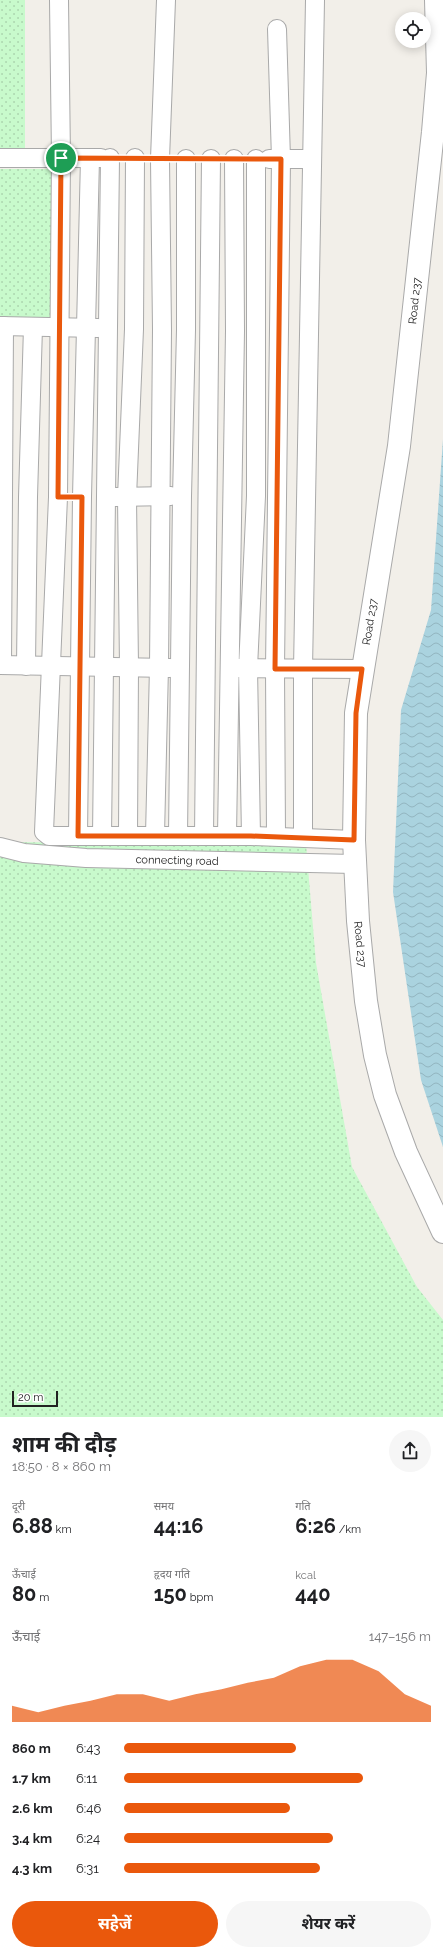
<!DOCTYPE html>
<html lang="hi">
<head>
<meta charset="utf-8">
<style>
  body { margin:0; font-family:Raleway,"Noto Sans Devanagari",sans-serif; background:#f6f6f6; color:#202124; height:100vh; display:flex; flex-direction:column; font-size:15px; white-space:nowrap }
  * { box-sizing:border-box; margin:0 }
  p { font-size:13px; color:#757577 }
  .icon { flex:none; width:22px; height:22px; fill:none; stroke:currentColor; stroke-width:2; stroke-linecap:round; stroke-linejoin:round }
  .map { position:relative; height:1417px; overflow:hidden }
  .side { display:flex; flex-direction:column; background:#fff; flex:1 }
  .side>* { flex:none }
  .tools { position:absolute; left:395px; top:12px; display:grid; gap:8px }
  .tools a { display:grid; place-items:center; width:36px; height:36px; border-radius:50%; background:#fff; box-shadow:0 2px 10px #0003; font-size:20px }
  .scale { position:absolute; left:12px; bottom:10px; width:46px; box-sizing:border-box; padding-left:4px; border:2px solid #222; border-top:0; font-size:11px; line-height:14px; white-space:nowrap; color:#222; -webkit-text-stroke:3px #fff; paint-order:stroke }
  .pin { position:absolute; display:grid; place-items:center; width:34px; height:34px; color:#fff; margin:-17px; border:2px solid #fff; border-radius:50%; box-shadow:0 1px 4px #0007 }
  .round { display:grid; place-items:center; flex:none; width:42px; height:42px; border-radius:21px; background:#f6f6f6 }
  .summary { display:flex; align-items:center; justify-content:space-between; height:68px; padding:0 12px }
  h1 { font-size:22px; font-weight:700; line-height:30px }
  .figures { display:grid; grid-template-columns:repeat(3,1fr); gap:6px; height:68px; padding:4px 12px }
  .figures div { display:grid; align-content:center }
  .figures b { font-size:20px; font-weight:700 }
  .figures small { font-size:11px; font-weight:400 }
  .figures p { font-size:11px }
  .chart { height:112px; padding:8px 12px }
  .chart p { display:flex; justify-content:space-between }
  .chart svg { width:100%; height:72px; margin-top:4px; fill:#ea580c; opacity:.7 }
  .action { display:flex; gap:8px; margin-top:auto; padding:8px 12px }
  .action a { flex:1; height:46px; border-radius:24px; background:#ea580c; color:#fff; font-size:16px; font-weight:700; line-height:46px; text-align:center }
  .action a+a { background:#f6f6f6; color:#202124 }
  ul { padding:0 12px; list-style:none; font-size:13px }
  li { display:grid; grid-template-columns:64px 48px 1fr; align-items:center; height:30px }
  li i { height:10px; border-radius:5px; background:#ea580c }
  .map>svg:first-child { display:block }
  .park { fill:url(#park-dots) }
  .water { fill:url(#water-waves) }
  .lines { fill:none; stroke-linecap:round; stroke-linejoin:round }
  .minor-casing { stroke:#a9a9a9; stroke-width:20 }
  .tertiary-casing { stroke:#a9a9a9; stroke-width:24 }
  .minor { stroke:#fff; stroke-width:18 }
  .tertiary { stroke:#fff; stroke-width:22 }
  .route-casing { stroke:#fff; stroke-width:8 }
  .route { stroke:#ea580c; stroke-width:5 }
  .labels { text-anchor:middle; dominant-baseline:central; stroke-width:3; stroke-linejoin:round; paint-order:stroke }
  .street-label { font-size:11px; fill:#222; stroke:#fff }
</style>
</head>
<body>
<div class="map">
<svg width="443" height="1417" viewBox="0 0 443 1417">
  <defs>
    <pattern id="park-dots" width="8" height="8" patternUnits="userSpaceOnUse"><rect width="8" height="8" fill="#c8facc"/><path d="M2 2h.1M6 6h.1" fill="none" stroke="#acd6af" stroke-width="1.8" stroke-linecap="round"/></pattern>
    <pattern id="water-waves" width="16" height="10" patternUnits="userSpaceOnUse"><rect width="16" height="10" fill="#aad3df"/><path d="M0 5q4-4 8 0t8 0" fill="none" stroke="#92b5bf"/></pattern>
  </defs>
  <rect width="100%" height="100%" fill="#f2efe9"/>
  <path class="park" d="M0 0H25V151H0Z
    M0 169H53L52 319H0Z
    M0 842 306 844 316 963 352 1167 417 1287 443 1320V1417H0Z"/>
  <path class="water" d="M443 439V1147L421 1080 393 892 401 710 431 610Z"/>
  <g class="lines">
    <defs>
      <g id="minor">
        <path d="M59 0 61 158 58 497 44 832 49 836H251L354 840"/>
        <path d="M0 158H101"/>
        <path d="M269 159H312"/>
        <path d="M0 326 98 328"/>
        <path d="M115 497 171 496"/>
        <path d="M0 665 170 668"/>
        <path d="M2 665 4 326"/>
        <path d="M26 666 28 497 33 327"/>
        <path d="M237 668 362 669"/>
        <path d="M128 835 129 667 127 497 134 329 135 158"/>
        <path d="M155 835 159 667 162 330 160 159 166 0"/>
        <path d="M78 836 82 497 90 158"/>
        <path d="M102 836 110 158"/>
        <path d="M178 836 182 496 186 330V159"/>
        <path d="M204 836 211 159"/>
        <path d="M227 836 235 331 234 159"/>
        <path d="M251 836 248 668 256 496V159"/>
        <path d="M276 836 275 669 281 159 277 29"/>
        <path d="M303 837V669L315 0"/>
        <path id="s1" d="M0 847 24 853 86 858 354 864"/>
      </g>
      <g id="tertiary">
        <path id="s2" d="M436 0 438 73 433 132 399 446 356 713 354 840 358 921 366 1001 375 1055 385 1095 406 1152 443 1232"/>
      </g>
    </defs>
    <use href="#minor" class="minor-casing"/>
    <use href="#tertiary" class="tertiary-casing"/>
    <use href="#minor" class="minor"/>
    <use href="#tertiary" class="tertiary"/>
  </g>
  <g class="lines">
    <defs>
      <path id="route" d="M61 158 281 159 275 669H362L356 713 354 840 251 836H78L82 497H58Z"/>
    </defs>
    <use href="#route" class="route-casing"/>
    <use href="#route" class="route"/>
  </g>
  <g class="labels">
    <g class="street-label">
      <text transform="translate(415 301) rotate(-84)">Road 237</text>
      <text transform="translate(370 622) rotate(-81)">Road 237</text>
      <text stroke="none"><textPath href="#s1" startOffset="178">connecting road</textPath></text>
      <text stroke="none"><textPath href="#s2" startOffset="950">Road 237</textPath></text>
    </g>
  </g>
</svg>
<div class="tools">
<a><svg class="icon" aria-label="locate" viewBox="0 0 24 24"><circle cx="12" cy="12" r="6"/><path d="M12 2v4M12 18v4M2 12h4M18 12h4"/></svg></a>
</div>
<div class="scale">20 m</div>
<div class="pin" style="left:61px;top:158px;background:#1e9e55"><svg class="icon" aria-label="arrive" viewBox="0 0 24 24"><path d="M6 21V4h12l-3 4 3 4H6"/></svg></div>
</div>
<section class="side">
<div class="summary"><div><h1>शाम की दौड़</h1><p>18:50 · 8 × 860 m</p></div><a class="round"><svg class="icon" aria-label="share" viewBox="0 0 24 24"><path d="M12 15V3M7 8l5-5 5 5M5 13v7h14v-7"/></svg></a></div>
<div class="figures">
<div><p>दूरी</p><b>6.88<small> km</small></b></div>
<div><p>समय</p><b>44:16</b></div>
<div><p>गति</p><b>6:26<small> /km</small></b></div>
</div>
<div class="figures">
<div><p>ऊँचाई</p><b>80<small> m</small></b></div>
<div><p>हृदय गति</p><b>150<small> bpm</small></b></div>
<div><p>kcal</p><b>440</b></div>
</div>
<div class="chart"><p><span>ऊँचाई</span>147–156 m</p>
<svg viewBox="0 0 160 44" preserveAspectRatio="none"><path d="M0 44V34L10 38L20 34L30 31L40 27L50 27L60 31L70 27L80 24L90 20L100 17L110 10L120 6L130 6L140 13L150 27L160 34V44z"/></svg>
</div>
<ul>
<li><b>860 m</b>6:43<i style="width:56%"></i></li>
<li><b>1.7 km</b>6:11<i style="width:78%"></i></li>
<li><b>2.6 km</b>6:46<i style="width:54%"></i></li>
<li><b>3.4 km</b>6:24<i style="width:68%"></i></li>
<li><b>4.3 km</b>6:31<i style="width:64%"></i></li>
</ul>
<div class="action"><a>सहेजें</a><a>शेयर करें</a></div>
</section>
</body>
</html>
